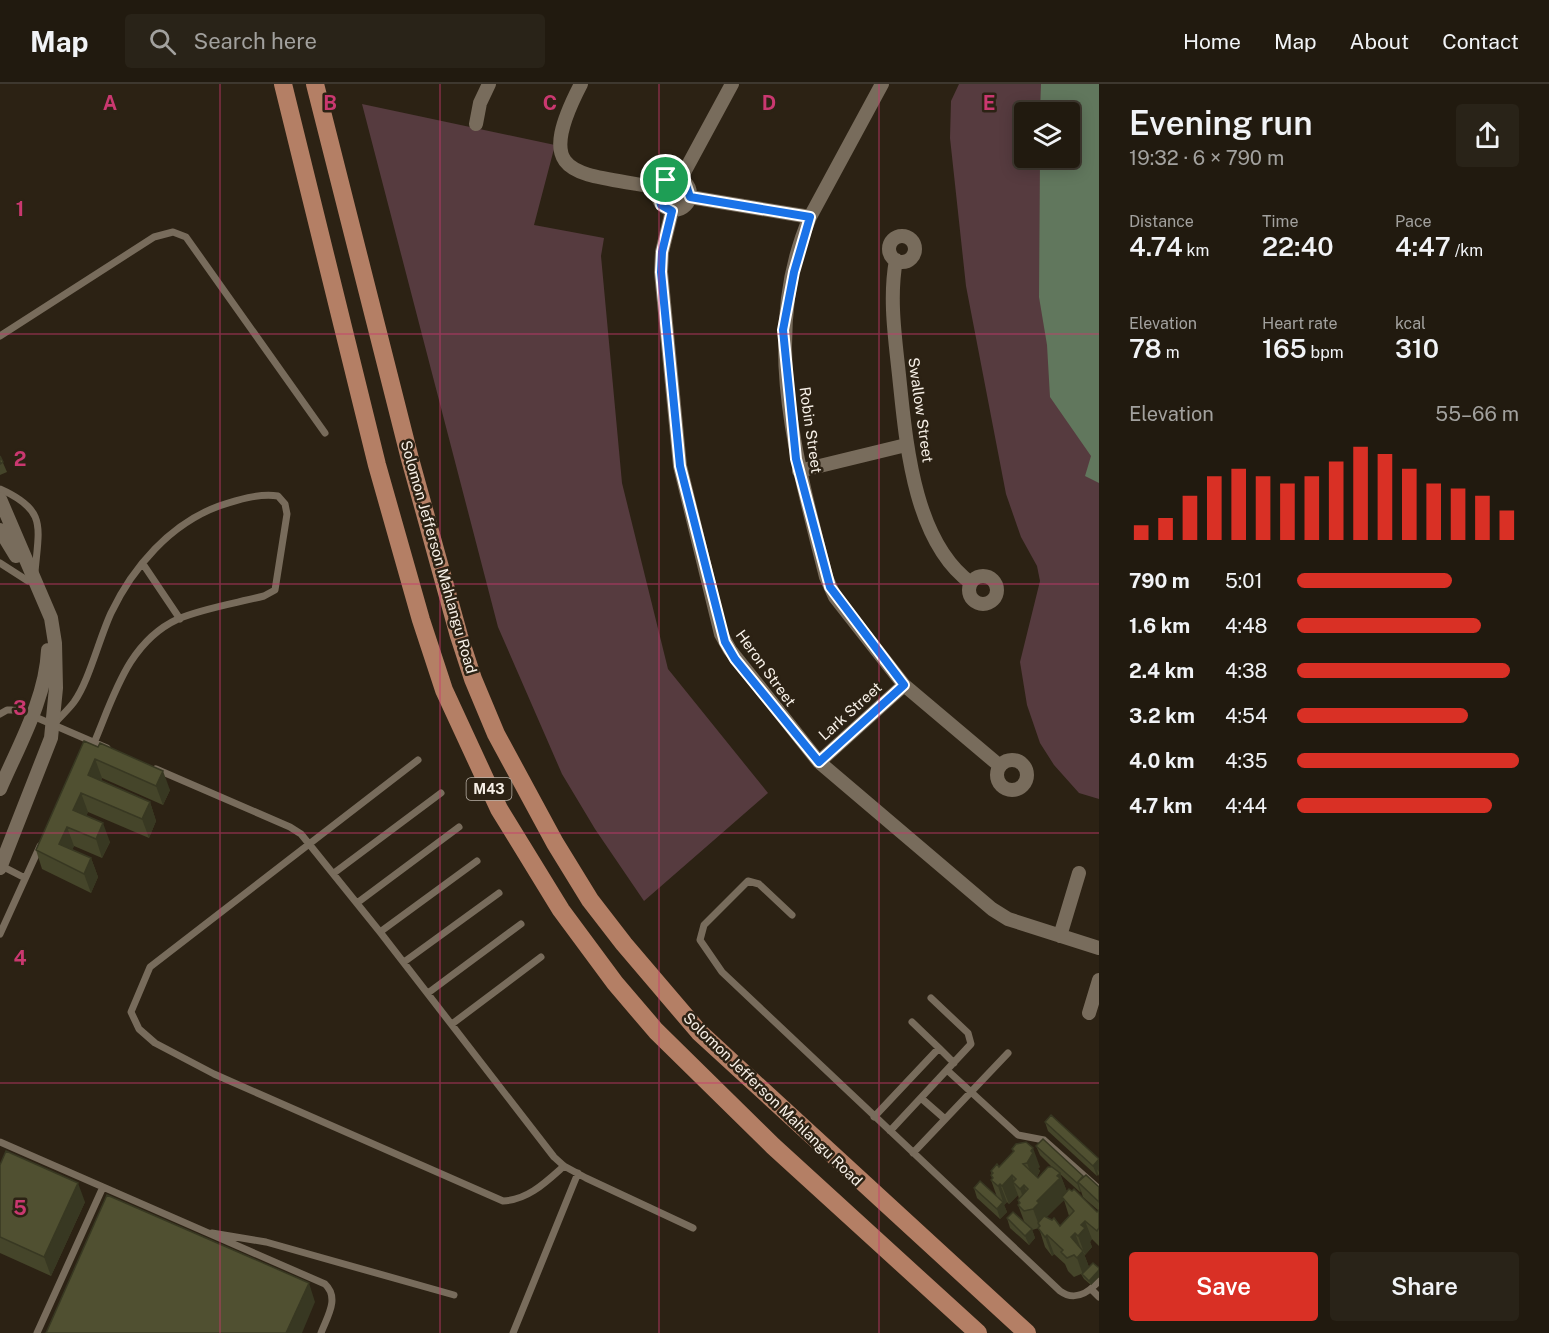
<!DOCTYPE html>
<html lang="en">
<head>
<meta charset="utf-8">
<style>
  body { margin:0; font-family:"Public Sans",sans-serif; background:#292318; color:#f1f3f6; height:100vh; display:flex; flex-direction:column; font-size:22px; white-space:nowrap }
  * { box-sizing:border-box; margin:0 }
  p { font-size:20px; color:#a2a19e }
  .icon { flex:none; width:33px; height:33px; fill:none; stroke:currentColor; stroke-width:2; stroke-linecap:round; stroke-linejoin:round }
  .map { position:relative; flex:1; overflow:hidden }
  .details { display:flex; flex-direction:column; background:#211a0f; width:450px }
  .details>* { flex:none }
  .tools { position:absolute; left:1014px; top:18px; display:grid; gap:12px }
  .tools a { display:grid; place-items:center; width:66px; height:66px; border-radius:6px; background:#211a0f; box-shadow:0 3px 15px #0003,0 0 0 2px #3e382f; font-size:30px }
  .pin { position:absolute; display:grid; place-items:center; width:51px; height:51px; color:#fff; margin:-26px; border:3px solid #fff; border-radius:50%; box-shadow:0 2px 6px #0007 }
  .round { display:grid; place-items:center; flex:none; width:63px; height:63px; border-radius:6px; background:#292318 }
  .summary { display:flex; align-items:center; justify-content:space-between; height:102px; padding:0 30px }
  h1 { font-size:33px; font-weight:600; line-height:45px }
  .figures { display:grid; grid-template-columns:repeat(3,1fr); gap:9px; height:102px; padding:6px 30px }
  .figures div { display:grid; align-content:center }
  .figures b { font-size:26px; font-weight:600 }
  .figures small { font-size:16px; font-weight:400 }
  .figures p { font-size:16px }
  .chart { height:168px; padding:12px 30px }
  .chart p { display:flex; justify-content:space-between }
  .chart svg { width:100%; height:108px; margin-top:6px; stroke:#d93025; stroke-width:6 }
  .primary-button { display:flex; gap:12px; margin-top:auto; padding:12px 30px }
  .primary-button a { flex:1; height:69px; border-radius:6px; background:#d93025; color:#fff; font-size:24px; font-weight:600; line-height:69px; text-align:center }
  .primary-button a+a { background:#292318; color:#f1f3f6 }
  ul { padding:0 30px; list-style:none; font-size:20px }
  li { display:grid; grid-template-columns:96px 72px 1fr; align-items:center; height:45px }
  li i { height:15px; border-radius:8px; background:#d93025 }
  header { display:flex; align-items:center; gap:36px; box-sizing:border-box; height:84px; padding:0 30px; background:#211a0f; border-bottom:2px solid #3e382f }
  header strong { font-size:28px }
  nav { display:flex; gap:33px; margin-inline-start:auto; font-size:21px }
  .search { width:420px; height:54px; background:#292318; display:flex; align-items:center; gap:15px; box-sizing:border-box; padding:0 21px; border-radius:6px; color:#a2a19e; font-size:22px }
  main { display:flex; flex:1; min-height:0 }
  .map>svg:first-child { display:block }
  .green { fill:#563b3f; fill-rule:evenodd }
  .water { fill:#61775d }
  .lines { fill:none; stroke-linecap:round; stroke-linejoin:round }
  .service { stroke:#786c5c; stroke-width:7 }
  .minor { stroke:#786c5c; stroke-width:14 }
  .primary { stroke:#b47f65; stroke-width:18 }
  .wall { fill:#45452a; fill-rule:evenodd }
  .shaded-wall { fill:#383822 }
  .building { fill:#505031; stroke:#383822; stroke-width:1.5 }
  .route-casing { stroke:#fff; stroke-width:12 }
  .route { stroke:#1a73e8; stroke-width:8 }
  .grid { fill:none; stroke:#ca3870; stroke-width:1.5; stroke-opacity:0.55 }
  .labels { text-anchor:middle; dominant-baseline:central; stroke-width:5; stroke-linejoin:round; paint-order:stroke }
  .shield { fill:#2c2214; stroke:#bab2a8; stroke-width:1.5 }
  .shield-label { font-size:14px; font-weight:bold; fill:#f7f0e7 }
  .street-label { font-size:15px; fill:#f7f0e7; stroke:#2c2214 }
  .grid-label { font-size:20px; text-anchor:middle; font-weight:bold; fill:#ca3870; stroke:#2c2214; stroke-width:5; stroke-linejoin:round; paint-order:stroke }
</style>
</head>
<body>
<header>
<strong>Map</strong>
<div class="search"><svg class="icon" aria-label="search" viewBox="0 0 24 24"><circle cx="10" cy="10" r="6"/><path d="M15 15l6 6"/></svg>Search here</div>
<nav><a>Home</a><a>Map</a><a>About</a><a>Contact</a></nav>
</header>
<main>
<div class="map">
<svg width="1099" height="1249" viewBox="0 0 1099 1249">
  <rect width="100%" height="100%" fill="#2c2214"/>
  <path class="green" d="M959 0H1099V715L1079 709 1054 681 1040 659 1027 621 1020 578 1040 497 1037 482 1021 453 1006 410 966 202 950 54 951 17ZM1024 28H1070V74H1024Z
    M362 20 555 61 534 141 604 154 601 172 622 399 668 585 768 709 644 817 595 745 562 690 498 543Z"/>
  <path class="water" d="M1041 0H1099V399L1085 392 1091 372 1050 313 1047 261 1039 213 1040 74H1070V28H1040Z"/>
  <g class="lines">
    <path class="service" d="M0 252 154 153 173 148 186 153 325 349
      M0 405C47 426 39 442 35 488
      M0 479 28 497
      M143 480 180 535
      M0 630 7 626H19L107 664
      M55 639C61 632 68 626 74 618 89 597 99 555 111 529 133 483 170 440 219 422 237 416 259 409 278 412L285 420 287 430 275 506 264 512C237 519 204 524 178 535 128 558 114 612 94 659
      M418 676 150 883 131 928 139 945 155 959 214 990 503 1117C528 1116 546 1098 564 1082
      M156 685 290 743 301 750 380 848 554 1073 564 1082 586 1094 693 1144
      M0 781 25 794
      M334 789 441 709
      M357 819 459 743
      M792 831 759 800 748 797 704 841 700 856 722 888 1060 1207C1075 1218 1088 1209 1099 1197
      M380 848 477 777
      M0 850 40 762
      M404 878 499 809
      M428 909 521 840
      M452 940 541 873
      M939 964 954 979
      M947 986 1018 1051 1044 1056 1099 1105
      M921 1014 945 1035
      M874 1033 939 964 912 938
      M890 1047 971 960 968 949 931 914
      M0 1058 325 1200C340 1214 327 1233 321 1249
      M913 1069 1008 969
      M212 1149 266 1158 454 1211
      M1091 1205 1099 1213
      M37 1249 103 1103
      M513 1249 578 1089"/>
    <path class="minor" d="M581 0C530 98 579 88 659 104
      M882 0 810 133C759 250 797 377 826 493L835 513 904 601 1000 682
      M476 40 480 19 489 0
      M658 110a16 16 0 1 1 32 0a16 16 0 1 1-32 0Z
      M680 96 732 0
      M690 113 810 133
      M672 127 662 168 661 188 680 382 721 550 730 566 819 678 992 825 1008 835 1099 864
      M889 165a13 13 0 1 1 26 0a13 13 0 1 1-26 0Z
      M896 176C889 214 895 253 899 291 906 357 913 457 971 499
      M799 387 906 361
      M0 415 51 534 55 559 56 604 51 654 0 784
      M0 446 16 472
      M969 506a14 14 0 1 1 28 0a14 14 0 1 1-28 0Z
      M997 691a15 15 0 1 1 30 0a15 15 0 1 1-30 0Z
      M819 678 904 601
      M0 705C19 661 46 614 48 566
      M1060 852 1079 789
      M1089 929 1099 896"/>
    <path class="primary" d="M283 0 377 381 421 536 444 606 499 725 561 826 615 899 656 947 773 1062 978 1249
      M315 0 410 375 459 552 473 595 496 650 555 759 590 816 624 860 699 948 1027 1249"/>
  </g>
  <path class="wall" d="M0 372 7 388 0 391Z
    M84 657 170 706 163 721 102 694 101 697 150 718 156 737 149 754 88 728 86 732 110 758 102 774 74 762 72 766 91 774 98 793 91 809 42 785 36 766Z
    M1045 1038 1099 1075V1092L1098 1090 1097 1092 1048 1047Z
    M1036 1062 1099 1103V1162L1092 1155 1090 1158 1092 1163 1085 1171 1084 1170 1089 1183 1099 1184V1193L1091 1201 1084 1195 1081 1190 1074 1193 1068 1187 1065 1180 1054 1170 1052 1172 1045 1163 1039 1144 1032 1146 1035 1154 1029 1161 1010 1144 1007 1134 1024 1137 1018 1121 1019 1120 1018 1116 1019 1115 1018 1111 1009 1120 1007 1118 1004 1121 1007 1128 1000 1135 977 1114 974 1104 997 1113 991 1096 992 1095 991 1087 999 1083 1013 1068 1012 1065 1040 1083 1038 1084 1040 1087 1037 1093 1038 1094 1052 1083 1040 1071ZM1060 1090 1080 1108 1081 1107 1083 1113 1099 1127 1097 1128 1067 1108ZM1064 1116 1069 1132 1060 1142 1046 1133Z
    M0 1081 85 1118 51 1192 0 1169Z"/>
  <path class="shaded-wall" d="M95 675 102 694 95 710 88 691Z
    M163 687 170 706 163 721 156 702Z
    M81 709 88 728 80 745 73 726Z
    M150 718 156 737 149 754 142 735Z
    M103 739 110 758 102 774 96 755Z
    M67 743 74 762 66 779 59 760Z
    M91 774 98 793 91 809 84 790Z
    M1033 1064 1040 1083 1038 1084 1040 1087 1034 1098 1027 1079 1031 1067Z
    M1099 1076V1088L1097 1085 1098 1090 1097 1092 1093 1082Z
    M1060 1089 1067 1108 1062 1113 1064 1116 1045 1135 1038 1139 1040 1144 1033 1125 1037 1117Z
    M1012 1091 1015 1100 1013 1098 1018 1111 1009 1120 1002 1102Z
    M1083 1092 1078 1098 1081 1107 1080 1108 1077 1099Z
    M78 1099 85 1118 51 1192 44 1173Z
    M1000 1100 1007 1118 1004 1121 998 1102Z
    M1024 1101 1031 1120 1027 1124 1020 1105Z
    M1003 1118 1007 1128 1000 1135 997 1125Z
    M1085 1137 1092 1155 1090 1158 1092 1163 1085 1171 1078 1152 1081 1141Z
    M1032 1145 1035 1154 1029 1161 1025 1152Z
    M1075 1149 1082 1168 1071 1153Z
    M1047 1151 1054 1170 1052 1172 1045 1153Z
    M1083 1167 1090 1186 1083 1191 1077 1174Z
    M1099 1186V1193L1091 1201 1089 1197Z
    M309 1199 315 1218 302 1249H286Z"/>
  <path class="building" d="M0 372 3 378 0 380Z
    M84 657 98 663 100 659 163 687 156 702 95 675 88 691 150 718 142 735 81 709 73 726 103 739 96 755 67 743 59 760 91 774 84 790 36 766Z
    M1051 1031 1099 1075 1093 1082 1045 1038Z
    M1043 1055 1083 1092 1077 1099 1036 1062Z
    M1026 1058 1033 1064 1031 1067 1033 1069 1027 1079 1023 1080 1038 1094 1048 1083H1052L1060 1089 1057 1092 1060 1094 1037 1117 1039 1119 1033 1125 1024 1127 1018 1121 1020 1119 1018 1116 1028 1105 1024 1101 1020 1105 1013 1098 1016 1095 1012 1091 1002 1102 1000 1100 998 1102 991 1096 993 1094 991 1091 993 1089 991 1087 997 1080 999 1083 1014 1067 1012 1065 1016 1060Z
    M6 1067 78 1099 44 1173 0 1153V1081Z
    M1086 1091 1099 1103V1118L1078 1098Z
    M980 1097 1003 1118 997 1125 974 1104Z
    M1069 1105 1072 1107 1074 1105 1097 1128 1099 1126V1144L1097 1147 1085 1137 1081 1141 1085 1144 1078 1152 1075 1149 1071 1153 1083 1167 1077 1174 1074 1171 1067 1174 1061 1168 1063 1166 1047 1151 1045 1153 1038 1144 1040 1142 1038 1139 1044 1132 1052 1136 1054 1134 1060 1142 1074 1127 1062 1113Z
    M107 1111 309 1199 286 1249H46Z
    M1013 1128 1032 1145 1025 1152 1007 1134Z
    M1093 1179 1099 1184V1186L1089 1197 1082 1190Z"/>
  <g class="lines">
    <defs>
      <path id="route" d="M675 94 685 98 690 113 810 133 794 188 783 246 796 375 830 503 904 601 819 678 735 575 725 558 680 382 661 188 662 168 672 127 661 121 658 110 662 100Z"/>
    </defs>
    <use href="#route" class="route-casing"/>
    <use href="#route" class="route"/>
  </g>
  <path class="grid" d="M220 0V1249M440 0V1249M659 0V1249M879 0V1249M0 250H1099M0 500H1099M0 749H1099M0 999H1099"/>
  <g class="labels">
    <rect class="shield" x="466.5" y="694" width="45" height="22" rx="4.5"/>
    <g class="shield-label">
      <text x="489" y="705">M43</text>
    </g>
    <g class="street-label">
      <text transform="translate(921 326) rotate(82)">Swallow Street</text>
      <text transform="translate(811 346) rotate(82)">Robin Street</text>
      <text transform="translate(439 473) rotate(74)">Solomon Jefferson Mahlangu Road</text>
      <text transform="translate(766 584) rotate(54)">Heron Street</text>
      <text transform="translate(850 627) rotate(-42)">Lark Street</text>
      <text transform="translate(773 1015) rotate(44)">Solomon Jefferson Mahlangu Road</text>
    </g>
  </g>
  <g class="grid-label">
    <text x="110" y="26">A</text>
    <text x="330" y="26">B</text>
    <text x="550" y="26">C</text>
    <text x="769" y="26">D</text>
    <text x="989" y="26">E</text>
    <text x="20" y="132">1</text>
    <text x="20" y="382">2</text>
    <text x="20" y="631">3</text>
    <text x="20" y="881">4</text>
    <text x="20" y="1131">5</text>
  </g>
</svg>
<div class="tools">
<a><svg class="icon" aria-label="layers" viewBox="0 0 24 24"><path d="M12 4l9 5-9 5-9-5zM3 14l9 5 9-5"/></svg></a>
</div>
<div class="pin" style="left:666px;top:96px;background:#1e9e55"><svg class="icon" aria-label="arrive" viewBox="0 0 24 24"><path d="M6 21V4h12l-3 4 3 4H6"/></svg></div>
</div>
<section class="details">
<div class="summary"><div><h1>Evening run</h1><p>19:32 · 6 × 790 m</p></div><a class="round"><svg class="icon" aria-label="share" viewBox="0 0 24 24"><path d="M12 15V3M7 8l5-5 5 5M5 13v7h14v-7"/></svg></a></div>
<div class="figures">
<div><p>Distance</p><b>4.74<small> km</small></b></div>
<div><p>Time</p><b>22:40</b></div>
<div><p>Pace</p><b>4:47<small> /km</small></b></div>
</div>
<div class="figures">
<div><p>Elevation</p><b>78<small> m</small></b></div>
<div><p>Heart rate</p><b>165<small> bpm</small></b></div>
<div><p>kcal</p><b>310</b></div>
</div>
<div class="chart"><p><span>Elevation</span>55–66 m</p>
<svg viewBox="0 0 160 44" preserveAspectRatio="none"><path d="M5 44V38M15 44V35M25 44V26M35 44V18M45 44V15M55 44V18M65 44V21M75 44V18M85 44V12M95 44V6M105 44V9M115 44V15M125 44V21M135 44V23M145 44V26M155 44V32"/></svg>
</div>
<ul>
<li><b>790 m</b>5:01<i style="width:70%"></i></li>
<li><b>1.6 km</b>4:48<i style="width:83%"></i></li>
<li><b>2.4 km</b>4:38<i style="width:96%"></i></li>
<li><b>3.2 km</b>4:54<i style="width:77%"></i></li>
<li><b>4.0 km</b>4:35<i style="width:100%"></i></li>
<li><b>4.7 km</b>4:44<i style="width:88%"></i></li>
</ul>
<div class="primary-button"><a>Save</a><a>Share</a></div>
</section>
</main>
</body>
</html>
